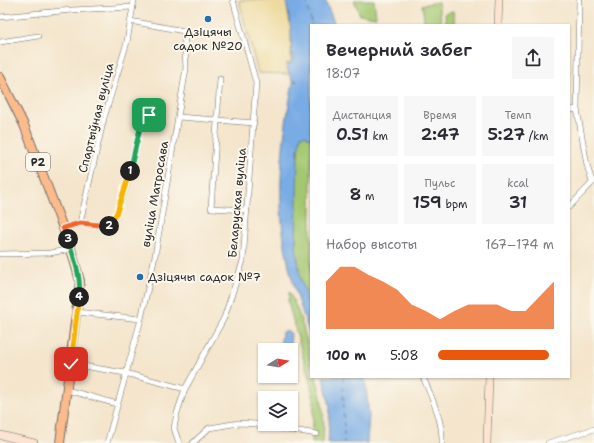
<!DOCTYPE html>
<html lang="ru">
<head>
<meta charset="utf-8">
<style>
  body { margin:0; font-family:"Shantell Sans",sans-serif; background:#f7f7f7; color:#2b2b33; height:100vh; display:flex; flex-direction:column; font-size:15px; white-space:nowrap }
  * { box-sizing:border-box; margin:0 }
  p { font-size:13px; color:#7c7c81 }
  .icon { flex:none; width:22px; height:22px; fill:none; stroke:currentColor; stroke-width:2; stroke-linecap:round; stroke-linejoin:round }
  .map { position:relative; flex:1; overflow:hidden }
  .sheet { position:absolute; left:310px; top:24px; width:260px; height:354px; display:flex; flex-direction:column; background:#fff; border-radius:0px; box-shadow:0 1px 3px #0004 }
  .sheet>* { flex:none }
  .needle { width:26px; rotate:79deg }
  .controls { position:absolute; left:258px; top:343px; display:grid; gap:8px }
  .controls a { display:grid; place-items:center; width:40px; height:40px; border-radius:0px; background:#fff; box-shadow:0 1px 3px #0004; font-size:20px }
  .pin { position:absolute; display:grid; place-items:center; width:34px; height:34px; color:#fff; margin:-17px; border-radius:8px; box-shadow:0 2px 6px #0006 }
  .km { position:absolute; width:20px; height:20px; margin:-10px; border-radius:50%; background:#222; color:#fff; font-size:11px; line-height:20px; text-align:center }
  .round { display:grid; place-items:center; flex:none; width:42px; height:42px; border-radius:0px; background:#f7f7f7 }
  .overview { display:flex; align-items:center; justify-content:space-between; height:68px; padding:0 16px }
  h1 { font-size:18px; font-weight:600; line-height:30px }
  .stats { display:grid; grid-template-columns:repeat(3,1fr); gap:6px; height:68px; padding:4px 16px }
  .stats div { display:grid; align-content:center; border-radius:0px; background:#f7f7f7; text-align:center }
  .stats b { font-size:17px; font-weight:600 }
  .stats small { font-size:11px; font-weight:400 }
  .stats p { font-size:11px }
  .chart { height:112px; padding:8px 16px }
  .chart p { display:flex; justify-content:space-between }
  .chart svg { width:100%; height:72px; margin-top:4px; fill:#ea580c; opacity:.7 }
  ul { padding:0 16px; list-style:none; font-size:13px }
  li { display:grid; grid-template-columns:64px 48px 1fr; align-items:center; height:30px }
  li i { height:10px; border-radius:5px; background:#ea580c }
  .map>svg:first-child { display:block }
  .green { fill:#a4c871; stroke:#687a4e }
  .sand { fill:#eeda9e; stroke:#8c8264 }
  .water { fill:#79ace5; stroke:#526c88 }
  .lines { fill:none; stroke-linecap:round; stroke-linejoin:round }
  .ferry { stroke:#46586c; stroke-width:1; stroke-dasharray:5 4; stroke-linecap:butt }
  .street-casing { stroke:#716c63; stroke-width:6 }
  .secondary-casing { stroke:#716c63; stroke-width:8 }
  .primary-casing { stroke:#716c63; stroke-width:10 }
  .street { stroke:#fff; stroke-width:5 }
  .secondary { stroke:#fde4d1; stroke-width:7 }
  .primary { stroke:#fbbb8c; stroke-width:8 }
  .split-1-casing { stroke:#fff; stroke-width:8 }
  .split-2-casing { stroke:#fff; stroke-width:8 }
  .split-3-casing { stroke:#fff; stroke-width:8 }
  .split-4-casing { stroke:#fff; stroke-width:8 }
  .split-5-casing { stroke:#fff; stroke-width:8 }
  .split-1 { stroke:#22a559; stroke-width:5 }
  .split-2 { stroke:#f5b400; stroke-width:5 }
  .split-3 { stroke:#f0652b; stroke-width:5 }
  .split-4 { stroke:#22a559; stroke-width:5 }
  .split-5 { stroke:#f5b400; stroke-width:5 }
  .poi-dot { fill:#1f6fb2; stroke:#fbf7ec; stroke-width:1.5 }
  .labels { text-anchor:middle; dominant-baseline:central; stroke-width:4; stroke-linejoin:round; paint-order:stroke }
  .shield { fill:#fbf7ec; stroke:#696865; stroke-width:1 }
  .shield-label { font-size:11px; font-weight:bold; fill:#2b2b2b }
  .poi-label { font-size:12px; fill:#2b2b2b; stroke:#fbf7ec }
  .street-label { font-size:12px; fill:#2b2b2b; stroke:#fbf7ec }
</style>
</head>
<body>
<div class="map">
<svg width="594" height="443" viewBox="0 0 594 443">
  <rect width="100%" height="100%" fill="#fbf7ec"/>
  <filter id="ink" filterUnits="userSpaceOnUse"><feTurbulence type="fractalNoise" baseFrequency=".025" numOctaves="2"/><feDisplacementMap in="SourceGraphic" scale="8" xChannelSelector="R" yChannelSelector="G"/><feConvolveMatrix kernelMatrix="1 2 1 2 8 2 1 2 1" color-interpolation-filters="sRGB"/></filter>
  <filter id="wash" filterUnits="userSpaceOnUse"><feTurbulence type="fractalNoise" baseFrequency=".012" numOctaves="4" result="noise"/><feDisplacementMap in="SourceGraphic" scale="16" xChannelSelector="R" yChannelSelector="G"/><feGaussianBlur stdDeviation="0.9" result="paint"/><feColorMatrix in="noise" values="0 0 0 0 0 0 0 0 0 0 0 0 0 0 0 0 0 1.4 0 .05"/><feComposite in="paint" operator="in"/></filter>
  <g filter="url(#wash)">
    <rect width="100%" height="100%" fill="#f4e5cc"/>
    <path class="green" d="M354 0H374L376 17 360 15Z
      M438 2 442 25H425L422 5Z
      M453 11 455 25H446L445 13Z
      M305 135 311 139V306C288 277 296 178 299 142L301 136Z
      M289 292C302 315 311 351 311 377H316C323 401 325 418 323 443H312L314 398 288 302Z"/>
    <path class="sand" d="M239 0H286L291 30V64L288 63 289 74 258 73Z"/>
    <path class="water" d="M286 0H325L335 25H311V139L305 135 301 136 298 150 296 246 300 275 307 299 311 306V339C303 312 292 285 287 257 275 200 282 138 293 82L298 81 292 80 289 74 286 64 292 63 291 30Z
      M285 331 291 333 290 347 287 349 280 346 282 332Z
      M323 377H365L369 416 367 443H328L330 406Z"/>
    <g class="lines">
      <path class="ferry" d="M306 0 312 25
        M343 377 344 443"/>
    </g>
  </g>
  <g filter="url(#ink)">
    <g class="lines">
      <defs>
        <path id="street" d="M579 0 577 109 587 165 592 182
          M0 17 72 10 133 7
          M0 42 38 36
          M220 79 211 208 247 210
          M569 110 577 109
          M179 117 254 123
          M569 207 594 181
          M80 223 111 226 126 187 141 124 149 115
          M63 228 80 223 104 118 127 42 134 0
          M0 254 50 253 71 249
          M77 312 141 319
          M71 364 125 373 185 389
          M423 377C432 398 443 421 442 443
          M67 390 117 404
          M107 443 141 319 155 256 186 68 184 31 130 21
          M179 443 174 428 177 413 185 389 224 318 243 261 256 83 233 0
          M193 443 209 428 239 423 256 424 317 434
          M548 443 594 429"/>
        <path id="secondary" d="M498 25 499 0
          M0 435 34 443
          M487 443 489 377"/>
        <path id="primary" d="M0 77 24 125 71 249 80 281 60 443"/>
      </defs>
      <use href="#street" class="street-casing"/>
      <use href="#secondary" class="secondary-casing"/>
      <use href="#primary" class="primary-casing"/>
      <use href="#street" class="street"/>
      <use href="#secondary" class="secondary"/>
      <use href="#primary" class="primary"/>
    </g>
  </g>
  <g class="lines" filter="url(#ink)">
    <defs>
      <path id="split-1" d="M130 171 141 124 149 115"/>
      <path id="split-2" d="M109 226 117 212 130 171"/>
      <path id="split-3" d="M68 239 63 228 80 223 109 226"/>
      <path id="split-4" d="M68 239C74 258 82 278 79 297"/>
      <path id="split-5" d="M71 364 79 297"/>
    </defs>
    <use href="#split-1" class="split-1-casing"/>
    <use href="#split-2" class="split-2-casing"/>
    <use href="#split-3" class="split-3-casing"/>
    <use href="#split-4" class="split-4-casing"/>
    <use href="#split-5" class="split-5-casing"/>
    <use href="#split-1" class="split-1"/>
    <use href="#split-2" class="split-2"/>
    <use href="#split-3" class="split-3"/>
    <use href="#split-4" class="split-4"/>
    <use href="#split-5" class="split-5"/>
  </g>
  <g class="poi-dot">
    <circle cx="208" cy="19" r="4"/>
    <circle cx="140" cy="277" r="4"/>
  </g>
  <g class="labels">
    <rect class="shield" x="26" y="153" width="24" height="18" rx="3"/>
    <g class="shield-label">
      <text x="38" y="162">Р2</text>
    </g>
    <g class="poi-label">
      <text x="208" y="32">Дзіцячы<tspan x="208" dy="14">садок №20</tspan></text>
      <text x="148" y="277" text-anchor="start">Дзіцячы садок №7</text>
    </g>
    <g class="street-label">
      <text transform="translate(96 118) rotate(-76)">Спартыўная вуліца</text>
      <text transform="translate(155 194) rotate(-80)">вуліца Матросава</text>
      <text transform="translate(237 203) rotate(-85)">Беларуская вуліца</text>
    </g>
  </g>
</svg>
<div class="controls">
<a><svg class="needle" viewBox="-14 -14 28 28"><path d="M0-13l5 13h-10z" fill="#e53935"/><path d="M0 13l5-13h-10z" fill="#7c7c81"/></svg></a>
<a><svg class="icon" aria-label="layers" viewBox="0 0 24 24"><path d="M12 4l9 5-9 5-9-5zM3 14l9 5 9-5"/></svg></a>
</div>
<div class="pin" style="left:149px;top:115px;background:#1e9e55"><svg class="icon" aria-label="arrive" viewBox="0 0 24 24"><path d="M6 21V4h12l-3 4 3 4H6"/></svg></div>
<div class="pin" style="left:71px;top:364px;background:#d93025"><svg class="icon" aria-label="check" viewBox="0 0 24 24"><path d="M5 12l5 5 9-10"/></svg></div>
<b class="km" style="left:130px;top:171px">1</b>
<b class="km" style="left:109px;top:226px">2</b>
<b class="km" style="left:68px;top:239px">3</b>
<b class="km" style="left:79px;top:297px">4</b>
<section class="sheet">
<div class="overview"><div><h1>Вечерний забег</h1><p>18:07</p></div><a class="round"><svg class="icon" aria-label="share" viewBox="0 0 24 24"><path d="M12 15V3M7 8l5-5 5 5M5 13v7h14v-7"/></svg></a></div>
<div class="stats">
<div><p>Дистанция</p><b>0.51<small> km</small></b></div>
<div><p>Время</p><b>2:47</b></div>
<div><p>Темп</p><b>5:27<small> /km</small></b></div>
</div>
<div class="stats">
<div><b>8<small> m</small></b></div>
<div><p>Пульс</p><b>159<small> bpm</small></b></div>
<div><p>kcal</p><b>31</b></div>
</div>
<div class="chart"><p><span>Набор высоты</span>167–174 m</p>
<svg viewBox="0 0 160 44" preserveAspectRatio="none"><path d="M0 44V15L10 6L20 6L30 11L40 15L50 20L60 29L70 33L80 38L90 33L100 29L110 29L120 29L130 33L140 33L150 24L160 15V44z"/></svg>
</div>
<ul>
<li><b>100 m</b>5:08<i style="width:96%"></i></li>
</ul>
</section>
</div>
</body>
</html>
